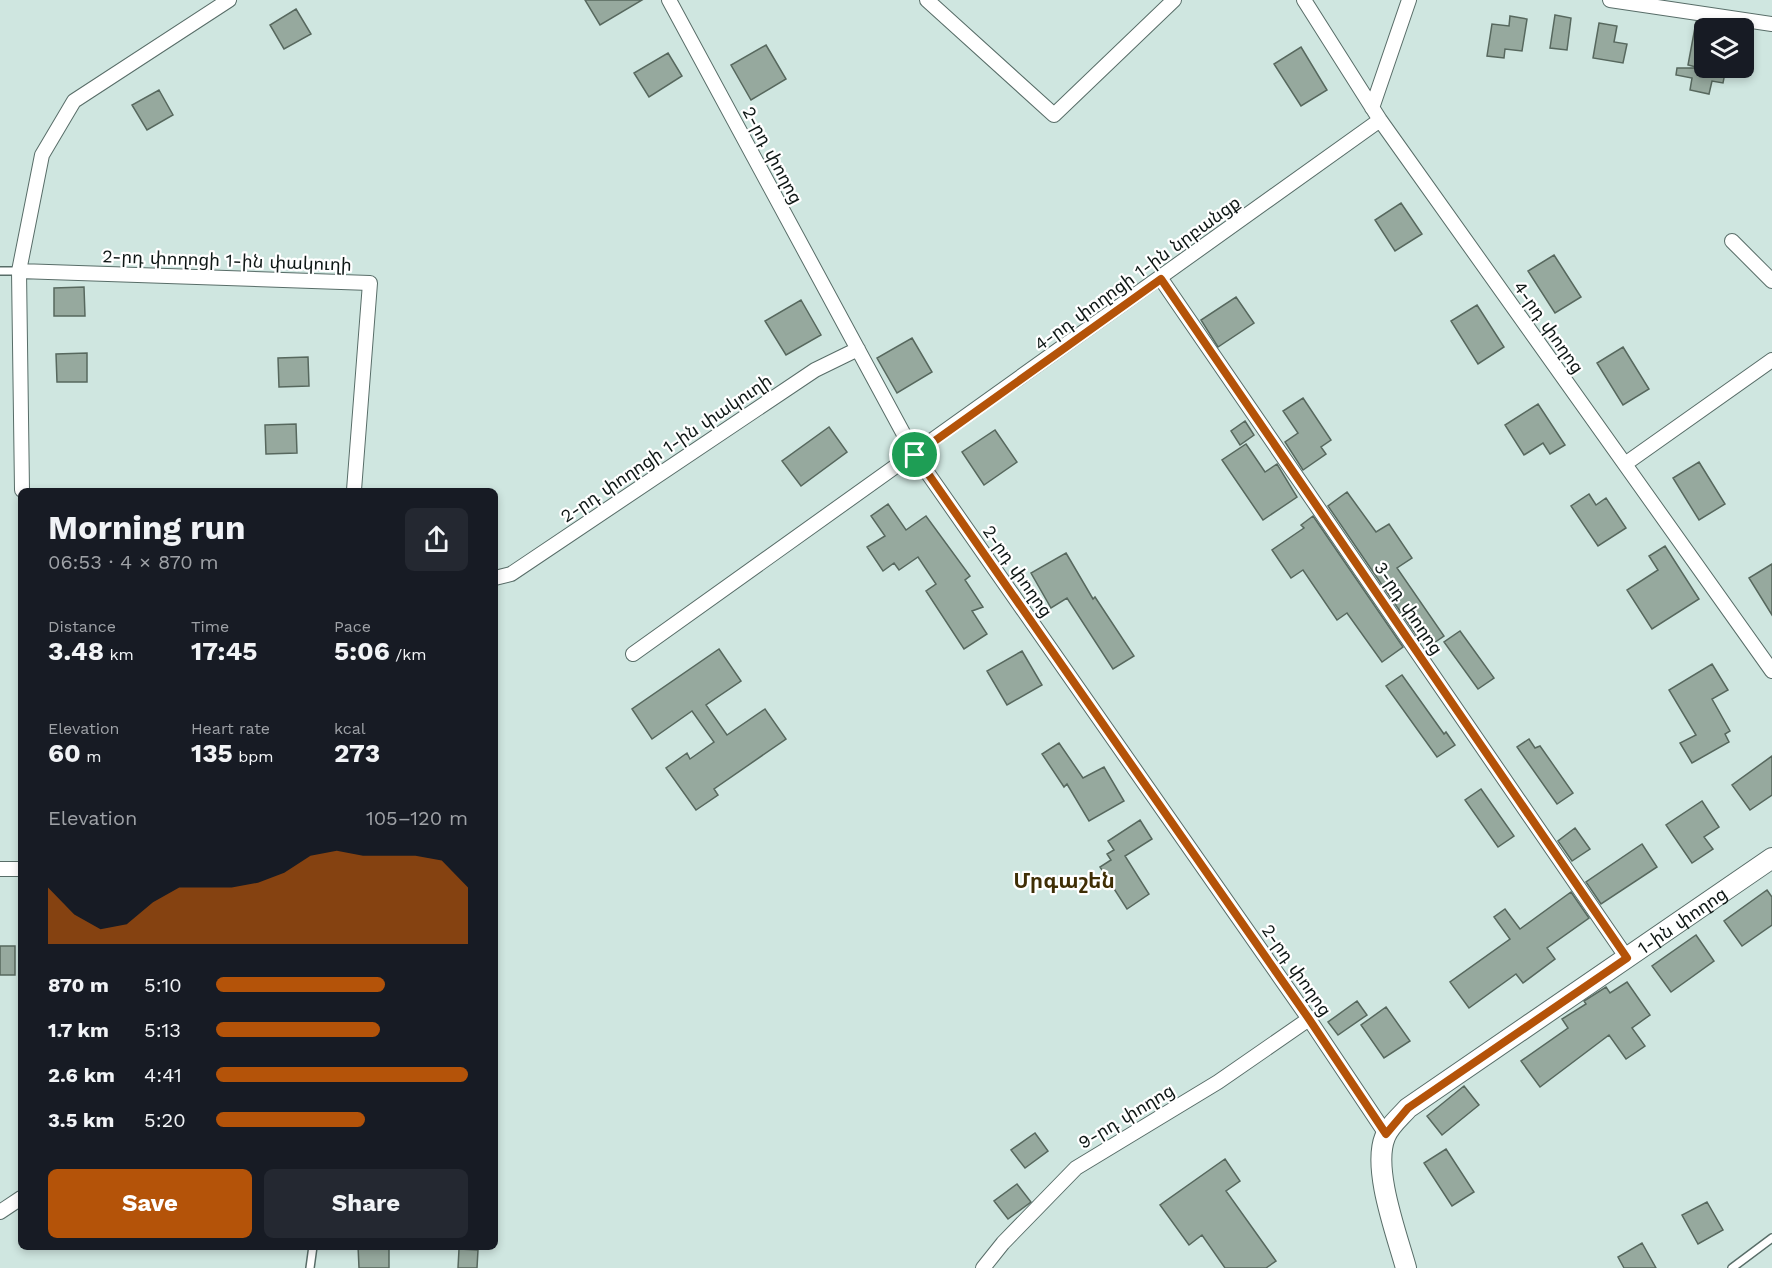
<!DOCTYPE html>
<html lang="en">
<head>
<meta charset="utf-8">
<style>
  body { margin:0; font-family:"Work Sans","Noto Sans Armenian",sans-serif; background:#242831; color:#f1f3f6; height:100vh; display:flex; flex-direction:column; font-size:22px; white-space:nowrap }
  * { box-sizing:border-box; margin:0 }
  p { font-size:20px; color:#9ea1a6 }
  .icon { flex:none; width:33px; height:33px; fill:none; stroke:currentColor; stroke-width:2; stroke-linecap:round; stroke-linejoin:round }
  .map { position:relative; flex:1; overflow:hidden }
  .drawer { position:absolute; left:18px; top:488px; width:480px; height:762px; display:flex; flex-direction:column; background:#171b24; border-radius:9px; box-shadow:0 3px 9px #0003 }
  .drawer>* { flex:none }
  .tools { position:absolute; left:1694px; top:18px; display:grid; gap:12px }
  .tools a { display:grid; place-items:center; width:60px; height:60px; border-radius:9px; background:#171b24; box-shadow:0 3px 9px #0003; font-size:30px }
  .pin { position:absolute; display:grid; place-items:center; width:51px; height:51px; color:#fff; margin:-26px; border:3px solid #fff; border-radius:50%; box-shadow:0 2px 6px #0007 }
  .round { display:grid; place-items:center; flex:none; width:63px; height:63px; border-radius:9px; background:#242831 }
  .overview { display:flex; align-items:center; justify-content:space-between; height:102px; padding:0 30px }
  h1 { font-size:33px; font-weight:700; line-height:45px }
  .stats { display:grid; grid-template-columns:repeat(3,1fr); gap:9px; height:102px; padding:6px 30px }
  .stats div { display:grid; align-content:center }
  .stats b { font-size:26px; font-weight:700 }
  .stats small { font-size:16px; font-weight:400 }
  .stats p { font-size:16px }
  .chart { height:168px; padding:12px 30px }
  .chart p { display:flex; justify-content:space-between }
  .chart svg { width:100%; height:108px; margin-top:6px; fill:#b45309; opacity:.7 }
  .button { display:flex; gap:12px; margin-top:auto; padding:12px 30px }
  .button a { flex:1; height:69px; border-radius:9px; background:#b45309; color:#fff; font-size:24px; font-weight:700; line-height:69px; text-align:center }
  .button a+a { background:#242831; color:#f1f3f6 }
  ul { padding:0 30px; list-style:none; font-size:20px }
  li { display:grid; grid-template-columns:96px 72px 1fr; align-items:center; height:45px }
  li i { height:15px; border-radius:8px; background:#b45309 }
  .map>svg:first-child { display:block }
  .building { fill:#96a99e; stroke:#57685e; stroke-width:1.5 }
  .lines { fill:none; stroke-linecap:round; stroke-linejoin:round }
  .lane-casing { stroke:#586d68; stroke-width:10 }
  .street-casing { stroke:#586d68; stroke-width:16 }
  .secondary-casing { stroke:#586d68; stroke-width:22 }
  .lane { stroke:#fff; stroke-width:7 }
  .street { stroke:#fff; stroke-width:14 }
  .secondary { stroke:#fff; stroke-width:20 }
  .route-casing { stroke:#fff; stroke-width:12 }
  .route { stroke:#b45309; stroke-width:8 }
  .labels { text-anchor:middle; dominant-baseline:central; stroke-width:4.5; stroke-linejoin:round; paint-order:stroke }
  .street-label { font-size:18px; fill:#0e1715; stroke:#fff }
  .quarter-label { font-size:21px; font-weight:bold; fill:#3f2e05; stroke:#fff }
</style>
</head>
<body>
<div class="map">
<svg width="1772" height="1268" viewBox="0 0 1772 1268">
  <rect width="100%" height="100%" fill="#cfe6e0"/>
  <path class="building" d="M585 0H642L600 25Z
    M296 9 311 34 284 49 270 25Z
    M1555 15 1571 18 1567 50 1550 48Z
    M1510 16 1527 19 1522 51 1505 49 1504 58 1487 56 1492 24 1509 26Z
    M1696 22 1704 23V68H1726L1723 83 1712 81 1709 94 1690 90 1692 78 1676 75 1677 68H1700L1688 65Z
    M1599 23 1617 26 1614 42 1627 44 1623 63 1593 58Z
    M766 45 786 79 751 100 731 65Z
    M1301 47 1327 90 1301 106 1274 64Z
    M668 53 682 76 649 97 634 73Z
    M159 90 173 115 147 130 132 105Z
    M1401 203 1422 234 1395 251 1375 220Z
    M1554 255 1581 297 1555 313 1528 271Z
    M84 287 85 316H54V288Z
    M1236 297 1254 323 1218 347 1201 320Z
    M801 300 821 335 786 355 765 321Z
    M1477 305 1504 347 1478 364 1451 321Z
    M912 338 932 372 897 393 877 358Z
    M1623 347 1649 389 1623 405 1597 363Z
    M87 353V382H57L56 354Z
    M308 357 309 386 279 387 278 358Z
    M1303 398 1331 440 1321 447 1326 454 1303 470 1285 442 1298 433 1283 411Z
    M1538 404 1565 445 1550 454 1543 443 1524 455 1505 425Z
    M1245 421 1254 435 1240 445 1231 431Z
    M296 424 297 453 266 454 265 425Z
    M829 427 847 452 801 486 782 461Z
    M995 430 1017 462 984 485 962 452Z
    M1246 444 1265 472 1277 464 1297 497 1263 520 1222 460Z
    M1699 462 1725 504 1699 520 1673 478Z
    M1347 492 1376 532 1389 524 1412 558 1397 568 1444 636 1428 647 1419 635 1417 636 1328 506Z
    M1589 494 1596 505 1606 498 1626 528 1598 546 1571 506Z
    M888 504 906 530 926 516 970 576 965 580 983 607 972 611 987 634 964 649 926 591 936 584 918 557 899 570 894 563 883 571 867 547 885 536 871 516Z
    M1313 516 1403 647 1382 662 1347 613 1337 620 1303 570 1291 578 1272 550 1304 528 1301 525Z
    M1665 546 1699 599 1652 629 1627 590 1658 570 1649 556Z
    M1066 553 1093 599 1095 597 1134 656 1113 669 1067 598 1051 608 1031 573Z
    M1772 564V615L1749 578Z
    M1460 631 1494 678 1478 689 1444 642Z
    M719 649 741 681 706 705 727 735 765 709 786 739 714 789 718 795 696 810 666 768 687 753 690 759 714 742 692 711 652 739 632 709Z
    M1022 651 1042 685 1007 705 987 671Z
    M1712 664 1728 690 1712 699 1730 731 1725 734 1729 742 1692 763 1680 743 1696 735 1669 690Z
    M1402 675 1444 734 1446 732 1455 745 1437 757 1386 686Z
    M1529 739 1535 748 1540 746 1573 793 1557 804 1517 747Z
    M1059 743 1083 778 1104 767 1124 801 1089 821 1067 784 1064 787 1042 754Z
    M1772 756V795L1750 810 1732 785Z
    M1481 789 1514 836 1498 847 1465 800Z
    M1702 801 1719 827 1704 837 1713 849 1692 863 1666 825Z
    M1140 820 1152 839 1125 856 1149 894 1127 909 1100 867 1111 860 1107 854 1114 850 1108 841Z
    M1575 828 1590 849 1572 861 1558 841Z
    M1642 844 1657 867 1601 904 1586 882Z
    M1767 890 1772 897V925L1742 946 1724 921Z
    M1571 892 1589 918 1547 948 1555 959 1523 983 1516 974 1469 1008 1450 982 1510 939 1494 917 1505 909 1520 929Z
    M1696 935 1714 961 1671 992 1652 966Z
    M0 946H15V975H0Z
    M1627 982 1650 1015 1632 1028 1645 1046 1626 1059 1609 1035 1540 1087 1521 1061 1568 1028 1562 1019 1586 1004 1584 1001 1606 987 1610 993Z
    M1357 1001 1367 1015 1338 1035 1328 1022Z
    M1386 1007 1410 1041 1384 1058 1361 1025Z
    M1464 1086 1479 1105 1442 1135 1427 1116Z
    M1035 1133 1048 1151 1025 1168 1011 1150Z
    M1446 1149 1474 1192 1452 1206 1424 1163Z
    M1225 1159 1240 1181 1226 1191 1276 1261 1266 1268H1225L1202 1235 1189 1245 1160 1205Z
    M1017 1184 1031 1202 1008 1219 994 1201Z
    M1707 1202 1723 1230 1698 1244 1682 1215Z
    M1642 1243 1656 1268H1624L1618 1257Z
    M358 1246H389V1268H359Z
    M459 1249 478 1250 477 1268H458Z"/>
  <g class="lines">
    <defs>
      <path id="lane" d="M0 271H19
        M310 1268 313 1246
        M1732 1268 1772 1238"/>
      <path id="street" d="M669 0 915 455 1309 1019 1386 1134
        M927 0 1054 115 1174 0
        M1304 0 1380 120 1772 671
        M1610 0 1772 24
        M1372 108 1409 0
        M1732 241 1772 281
        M19 271 370 283 354 490
        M1161 279 1627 958
        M1625 464 1772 360
        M22 490 19 271 42 155 74 101 229 0
        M495 578 511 574 815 370 858 349
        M633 654 1380 120
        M0 869H21
        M0 1212 21 1198
        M983 1268 1003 1243 1076 1168 1218 1082 1309 1019"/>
      <g id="secondary">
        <path id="s1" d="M1406 1268C1397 1235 1372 1169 1385 1137 1389 1126 1400 1117 1408 1108L1772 858"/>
      </g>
    </defs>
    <use href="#lane" class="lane-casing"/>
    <use href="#street" class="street-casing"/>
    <use href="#secondary" class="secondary-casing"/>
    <use href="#lane" class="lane"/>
    <use href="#street" class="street"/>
    <use href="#secondary" class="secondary"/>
  </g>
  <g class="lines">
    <defs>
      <path id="route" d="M1161 279 1627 958 1408 1108 1386 1134 1309 1019 915 455Z"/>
    </defs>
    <use href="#route" class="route-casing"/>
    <use href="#route" class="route"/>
  </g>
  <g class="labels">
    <g class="street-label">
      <text transform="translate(773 155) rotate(62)">2-րդ փողոց</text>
      <text transform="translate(227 260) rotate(2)">2-րդ փողոցի 1-ին փակուղի</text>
      <text transform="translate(1137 273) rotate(-36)">4-րդ փողոցի 1-ին նրբանցք</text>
      <text transform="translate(1549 327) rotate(55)">4-րդ փողոց</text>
      <text transform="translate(666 448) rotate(-34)">2-րդ փողոցի 1-ին փակուղի</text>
      <text transform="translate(1018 571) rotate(55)">2-րդ փողոց</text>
      <text transform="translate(1409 608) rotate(56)">3-րդ փողոց</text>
      <text stroke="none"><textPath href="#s1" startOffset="504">1-ին փողոց</textPath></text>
      <text transform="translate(1297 970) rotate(55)">2-րդ փողոց</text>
      <text transform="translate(1126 1116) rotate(-31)">9-րդ փողոց</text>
    </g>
    <g class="quarter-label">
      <text x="1064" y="880">Մրգաշեն</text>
    </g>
  </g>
</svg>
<div class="tools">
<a><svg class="icon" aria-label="layers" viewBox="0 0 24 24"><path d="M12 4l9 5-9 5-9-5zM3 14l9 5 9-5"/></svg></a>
</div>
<div class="pin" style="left:915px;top:455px;background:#1e9e55"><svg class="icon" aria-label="arrive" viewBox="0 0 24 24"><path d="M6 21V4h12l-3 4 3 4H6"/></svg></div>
<section class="drawer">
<div class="overview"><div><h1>Morning run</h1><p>06:53 · 4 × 870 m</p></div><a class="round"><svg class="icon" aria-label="share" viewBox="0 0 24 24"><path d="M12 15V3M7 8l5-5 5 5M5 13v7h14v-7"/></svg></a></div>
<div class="stats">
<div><p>Distance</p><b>3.48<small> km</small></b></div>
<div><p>Time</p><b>17:45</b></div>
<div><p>Pace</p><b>5:06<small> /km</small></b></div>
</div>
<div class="stats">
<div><p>Elevation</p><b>60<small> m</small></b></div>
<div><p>Heart rate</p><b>135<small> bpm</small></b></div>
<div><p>kcal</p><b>273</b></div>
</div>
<div class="chart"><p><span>Elevation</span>105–120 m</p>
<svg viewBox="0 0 160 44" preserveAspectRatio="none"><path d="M0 44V21L10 32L20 38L30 36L40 27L50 21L60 21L70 21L80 19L90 15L100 8L110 6L120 8L130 8L140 8L150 10L160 21V44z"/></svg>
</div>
<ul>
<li><b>870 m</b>5:10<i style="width:67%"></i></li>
<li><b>1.7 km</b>5:13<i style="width:65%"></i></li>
<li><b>2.6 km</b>4:41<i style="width:100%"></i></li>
<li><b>3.5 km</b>5:20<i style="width:59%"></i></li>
</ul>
<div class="button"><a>Save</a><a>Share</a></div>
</section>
</div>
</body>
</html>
